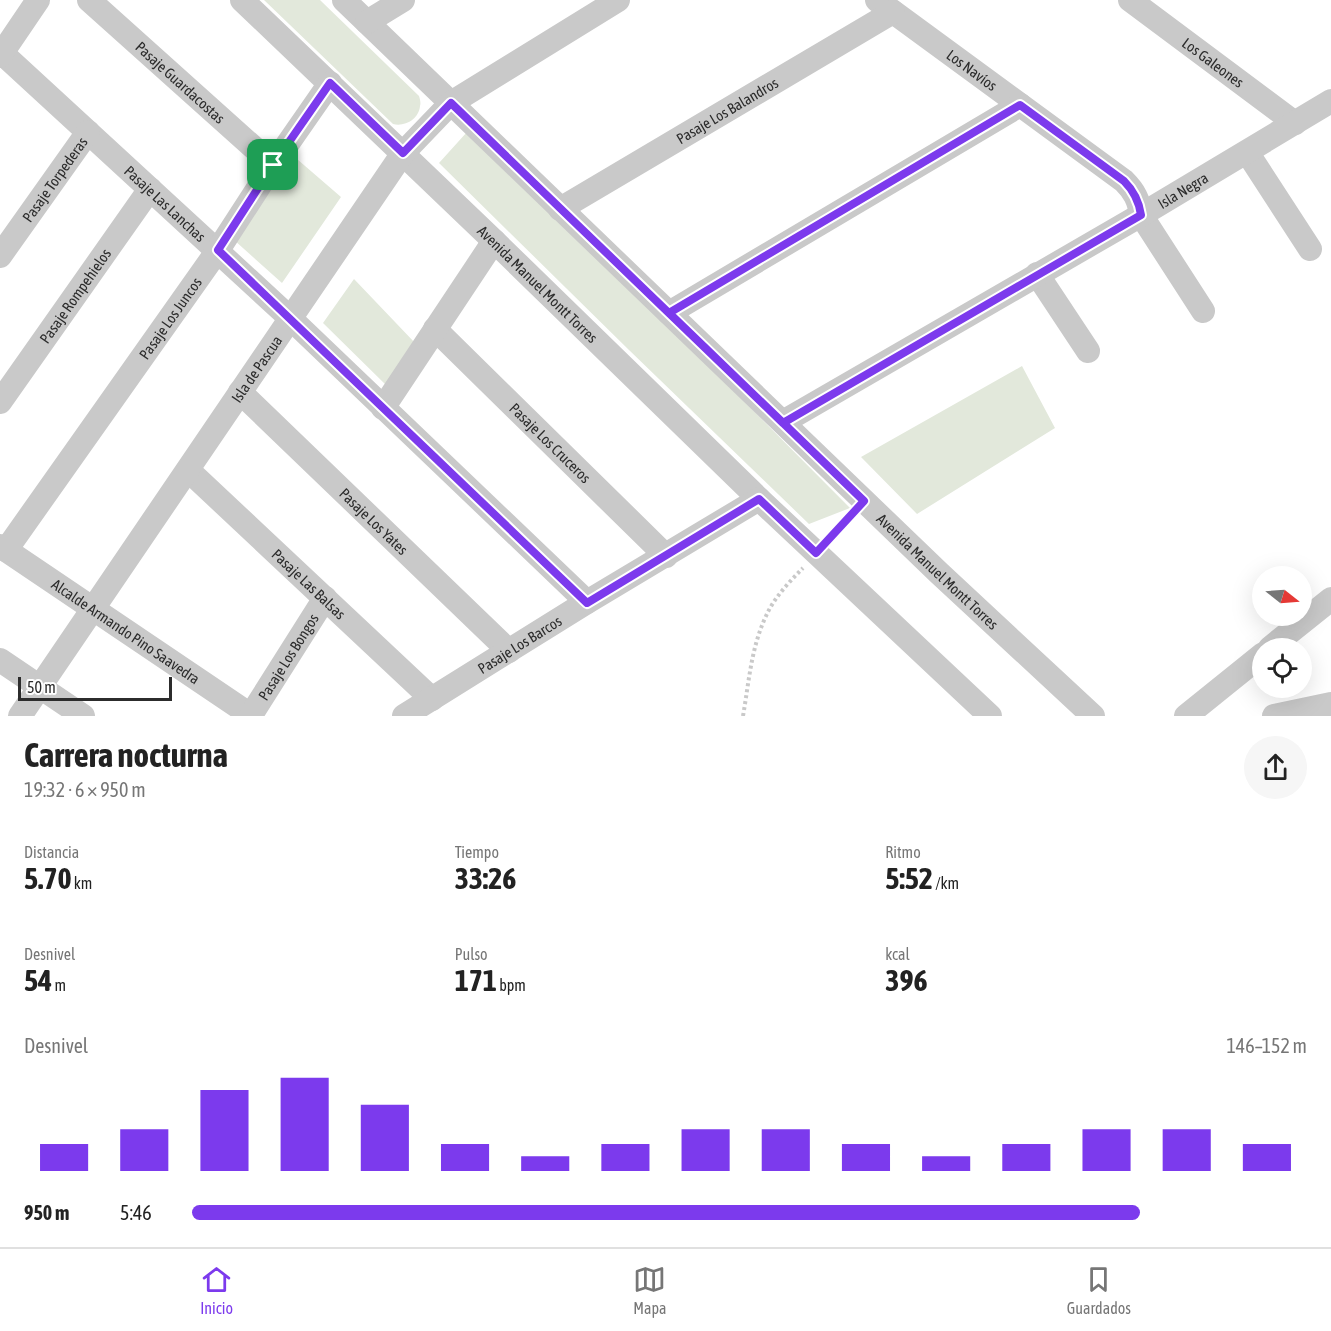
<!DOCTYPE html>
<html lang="es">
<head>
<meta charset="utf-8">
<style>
  body { margin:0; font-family:"Asap Condensed",sans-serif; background:#f6f6f6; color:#222; height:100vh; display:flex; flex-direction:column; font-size:22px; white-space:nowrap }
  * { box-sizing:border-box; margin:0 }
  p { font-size:20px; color:#767676 }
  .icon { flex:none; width:33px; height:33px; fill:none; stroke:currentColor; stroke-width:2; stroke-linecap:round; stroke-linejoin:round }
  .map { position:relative; height:716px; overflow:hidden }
  .drawer { display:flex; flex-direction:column; background:#fff; flex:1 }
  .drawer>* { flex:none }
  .needle { width:39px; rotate:107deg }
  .controls { position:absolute; left:1252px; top:566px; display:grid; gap:12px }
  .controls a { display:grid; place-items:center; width:60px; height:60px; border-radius:50%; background:#fff; box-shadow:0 6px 24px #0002; font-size:30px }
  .scale { position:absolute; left:18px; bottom:15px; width:154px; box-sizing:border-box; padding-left:6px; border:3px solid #2c2c2c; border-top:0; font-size:16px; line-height:21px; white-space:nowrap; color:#2c2c2c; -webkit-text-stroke:4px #fff; paint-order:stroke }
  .pin { position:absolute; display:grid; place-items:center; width:51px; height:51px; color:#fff; margin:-26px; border-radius:12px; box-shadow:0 3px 9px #0006 }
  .round { display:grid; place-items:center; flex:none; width:63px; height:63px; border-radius:32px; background:#f6f6f6 }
  .headline { display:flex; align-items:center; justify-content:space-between; height:102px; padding:0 24px }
  h1 { font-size:33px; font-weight:700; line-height:45px }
  .stats { display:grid; grid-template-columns:repeat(3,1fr); gap:9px; height:102px; padding:6px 24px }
  .stats div { display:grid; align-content:center }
  .stats b { font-size:30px; font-weight:700 }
  .stats small { font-size:16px; font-weight:400 }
  .stats p { font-size:16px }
  .chart { height:168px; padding:12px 24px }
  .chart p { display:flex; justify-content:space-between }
  .chart svg { width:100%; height:108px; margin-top:6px; stroke:#7c3aed; stroke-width:6 }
  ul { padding:0 24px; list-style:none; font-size:20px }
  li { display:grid; grid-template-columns:96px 72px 1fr; align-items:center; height:45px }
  li i { height:15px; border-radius:8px; background:#7c3aed }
  .menu { display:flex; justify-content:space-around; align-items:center; height:84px; border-top:2px solid #e0e0e0; background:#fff; font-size:16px; color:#767676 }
  .menu a { display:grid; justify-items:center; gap:3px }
  .menu .on { color:#7c3aed }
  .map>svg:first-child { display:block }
  .green { fill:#e2e8db }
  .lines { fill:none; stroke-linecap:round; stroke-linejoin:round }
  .path { stroke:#c9c9c9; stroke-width:4; stroke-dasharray:3 3; stroke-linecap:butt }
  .minor { stroke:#c9c9c9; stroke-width:24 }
  .route-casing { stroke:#fff; stroke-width:12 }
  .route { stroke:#7c3aed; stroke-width:8 }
  .labels { text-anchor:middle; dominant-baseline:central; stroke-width:6; stroke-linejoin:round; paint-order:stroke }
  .street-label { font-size:15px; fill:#2c2c2c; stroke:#fff }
</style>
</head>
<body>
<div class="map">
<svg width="1331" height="716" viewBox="0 0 1331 716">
  <rect width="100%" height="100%" fill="#fff"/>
  <path class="green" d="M264 0H320L419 96C420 99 421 103 420 106 419 119 405 127 393 124Z
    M467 132 654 311 850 508 809 524 629 350 439 163Z
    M290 153 341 197 282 283 234 240Z
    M354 279 416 344 388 387 323 323Z
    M1022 366 1055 428 917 514 861 457Z"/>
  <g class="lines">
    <path class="path" d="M830 538 849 517
      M743 716C749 682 751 648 766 616 774 598 789 582 803 568"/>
    <g class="minor">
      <path id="s1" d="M89 0 273 165"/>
      <path id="s2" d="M242 0 494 241 759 499 990 716"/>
      <path id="s3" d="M344 0 939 573 1093 716"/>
      <path id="s4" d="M877 0 1124 181C1134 191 1139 200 1141 215L1203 311"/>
      <path id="s5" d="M1130 0 1295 123"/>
      <path d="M367 22 403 0"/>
      <path id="s6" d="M2 53 290 318 587 602"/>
      <path d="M0 56 38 0"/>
      <path d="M1247 152 1310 249"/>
      <path id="s7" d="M560 209 893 12"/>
      <path id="s8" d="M0 256 88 132"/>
      <path d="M1037 274 1088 351"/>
      <path d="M669 313 1020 105"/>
      <path id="s9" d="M435 329 666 556"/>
      <path id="s10" d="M240 392 509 651"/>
      <path id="s11" d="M0 402 150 189"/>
      <path d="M383 408 494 241"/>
      <path id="s12" d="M783 422 1141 215 1331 101"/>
      <path id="s13" d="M188 470 432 699"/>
      <path id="s14" d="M0 546 252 716"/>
      <path id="s15" d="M6 550 218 250 273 165 330 83"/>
      <path d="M1270 648 1331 599"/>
      <path d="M0 660 83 716"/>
      <path id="s16" d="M251 715 325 598"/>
      <path id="s17" d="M20 716 403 153 451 103 618 0"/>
      <path id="s18" d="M404 716 587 602 759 499"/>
      <path d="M1186 716 1263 654"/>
      <path d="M1274 716 1331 704"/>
    </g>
  </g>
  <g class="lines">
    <defs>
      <path id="route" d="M273 165 218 250 587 603 759 499 816 553 864 501 669 313 1020 105 1124 181C1134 191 1139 201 1141 215L783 423 451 103 403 153 330 83 273 165"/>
    </defs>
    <use href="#route" class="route-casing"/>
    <use href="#route" class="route"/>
  </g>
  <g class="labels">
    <g class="street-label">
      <text stroke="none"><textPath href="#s5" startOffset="104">Los Galeones</textPath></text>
      <text stroke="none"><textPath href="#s4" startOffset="118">Los Navíos</textPath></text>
      <text stroke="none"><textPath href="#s1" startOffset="123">Pasaje Guardacostas</textPath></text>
      <text stroke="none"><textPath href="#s7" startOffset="194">Pasaje Los Balandros</textPath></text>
      <text stroke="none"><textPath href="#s8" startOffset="94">Pasaje Torpederas</textPath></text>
      <text stroke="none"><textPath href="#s12" startOffset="462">Isla Negra</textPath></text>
      <text stroke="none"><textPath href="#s6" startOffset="222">Pasaje Las Lanchas</textPath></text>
      <text stroke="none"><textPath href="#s2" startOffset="410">Avenida Manuel Montt Torres</textPath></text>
      <text stroke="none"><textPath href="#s11" startOffset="130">Pasaje Rompehielos</textPath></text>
      <text stroke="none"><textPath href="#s15" startOffset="284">Pasaje Los Juncos</textPath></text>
      <text stroke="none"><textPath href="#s17" startOffset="420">Isla de Pascua</textPath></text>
      <text stroke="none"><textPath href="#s9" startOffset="162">Pasaje Los Cruceros</textPath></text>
      <text stroke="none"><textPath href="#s10" startOffset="186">Pasaje Los Yates</textPath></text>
      <text stroke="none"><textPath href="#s3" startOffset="824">Avenida Manuel Montt Torres</textPath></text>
      <text stroke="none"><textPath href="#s13" startOffset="166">Pasaje Las Balsas</textPath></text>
      <text stroke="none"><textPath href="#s14" startOffset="152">Alcalde Armando Pino Saavedra</textPath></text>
      <text stroke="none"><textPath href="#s18" startOffset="136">Pasaje Los Barcos</textPath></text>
      <text stroke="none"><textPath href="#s16" startOffset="69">Pasaje Los Bongos</textPath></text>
    </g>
  </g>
</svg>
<div class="controls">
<a><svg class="needle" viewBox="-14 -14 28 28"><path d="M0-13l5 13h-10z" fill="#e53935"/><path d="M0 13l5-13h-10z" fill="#767676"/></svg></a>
<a><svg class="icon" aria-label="locate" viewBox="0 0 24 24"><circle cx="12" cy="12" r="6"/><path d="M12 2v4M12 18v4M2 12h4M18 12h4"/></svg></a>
</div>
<div class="scale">50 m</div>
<div class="pin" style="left:273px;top:165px;background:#1e9e55"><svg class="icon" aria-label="arrive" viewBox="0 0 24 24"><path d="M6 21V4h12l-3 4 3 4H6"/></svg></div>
</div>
<section class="drawer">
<div class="headline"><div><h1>Carrera nocturna</h1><p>19:32 · 6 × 950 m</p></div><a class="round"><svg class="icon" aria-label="share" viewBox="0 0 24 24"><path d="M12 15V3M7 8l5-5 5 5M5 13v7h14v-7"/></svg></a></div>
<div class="stats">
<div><p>Distancia</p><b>5.70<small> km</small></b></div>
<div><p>Tiempo</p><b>33:26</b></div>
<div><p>Ritmo</p><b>5:52<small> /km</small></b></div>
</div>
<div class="stats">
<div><p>Desnivel</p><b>54<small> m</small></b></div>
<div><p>Pulso</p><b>171<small> bpm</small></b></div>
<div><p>kcal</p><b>396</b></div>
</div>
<div class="chart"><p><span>Desnivel</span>146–152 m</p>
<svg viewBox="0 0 160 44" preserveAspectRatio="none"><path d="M5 44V33M15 44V27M25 44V11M35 44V6M45 44V17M55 44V33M65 44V38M75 44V33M85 44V27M95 44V27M105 44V33M115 44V38M125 44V33M135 44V27M145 44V27M155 44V33"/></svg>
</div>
<ul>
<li><b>950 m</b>5:46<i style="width:85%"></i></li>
</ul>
</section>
<nav class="menu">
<a class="on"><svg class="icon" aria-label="home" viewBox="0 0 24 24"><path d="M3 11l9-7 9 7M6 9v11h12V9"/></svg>Inicio</a>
<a><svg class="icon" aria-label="map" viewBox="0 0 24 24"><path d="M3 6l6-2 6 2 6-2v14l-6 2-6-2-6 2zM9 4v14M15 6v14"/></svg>Mapa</a>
<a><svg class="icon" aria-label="saved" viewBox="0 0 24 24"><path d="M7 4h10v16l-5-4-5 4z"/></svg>Guardados</a>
</nav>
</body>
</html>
